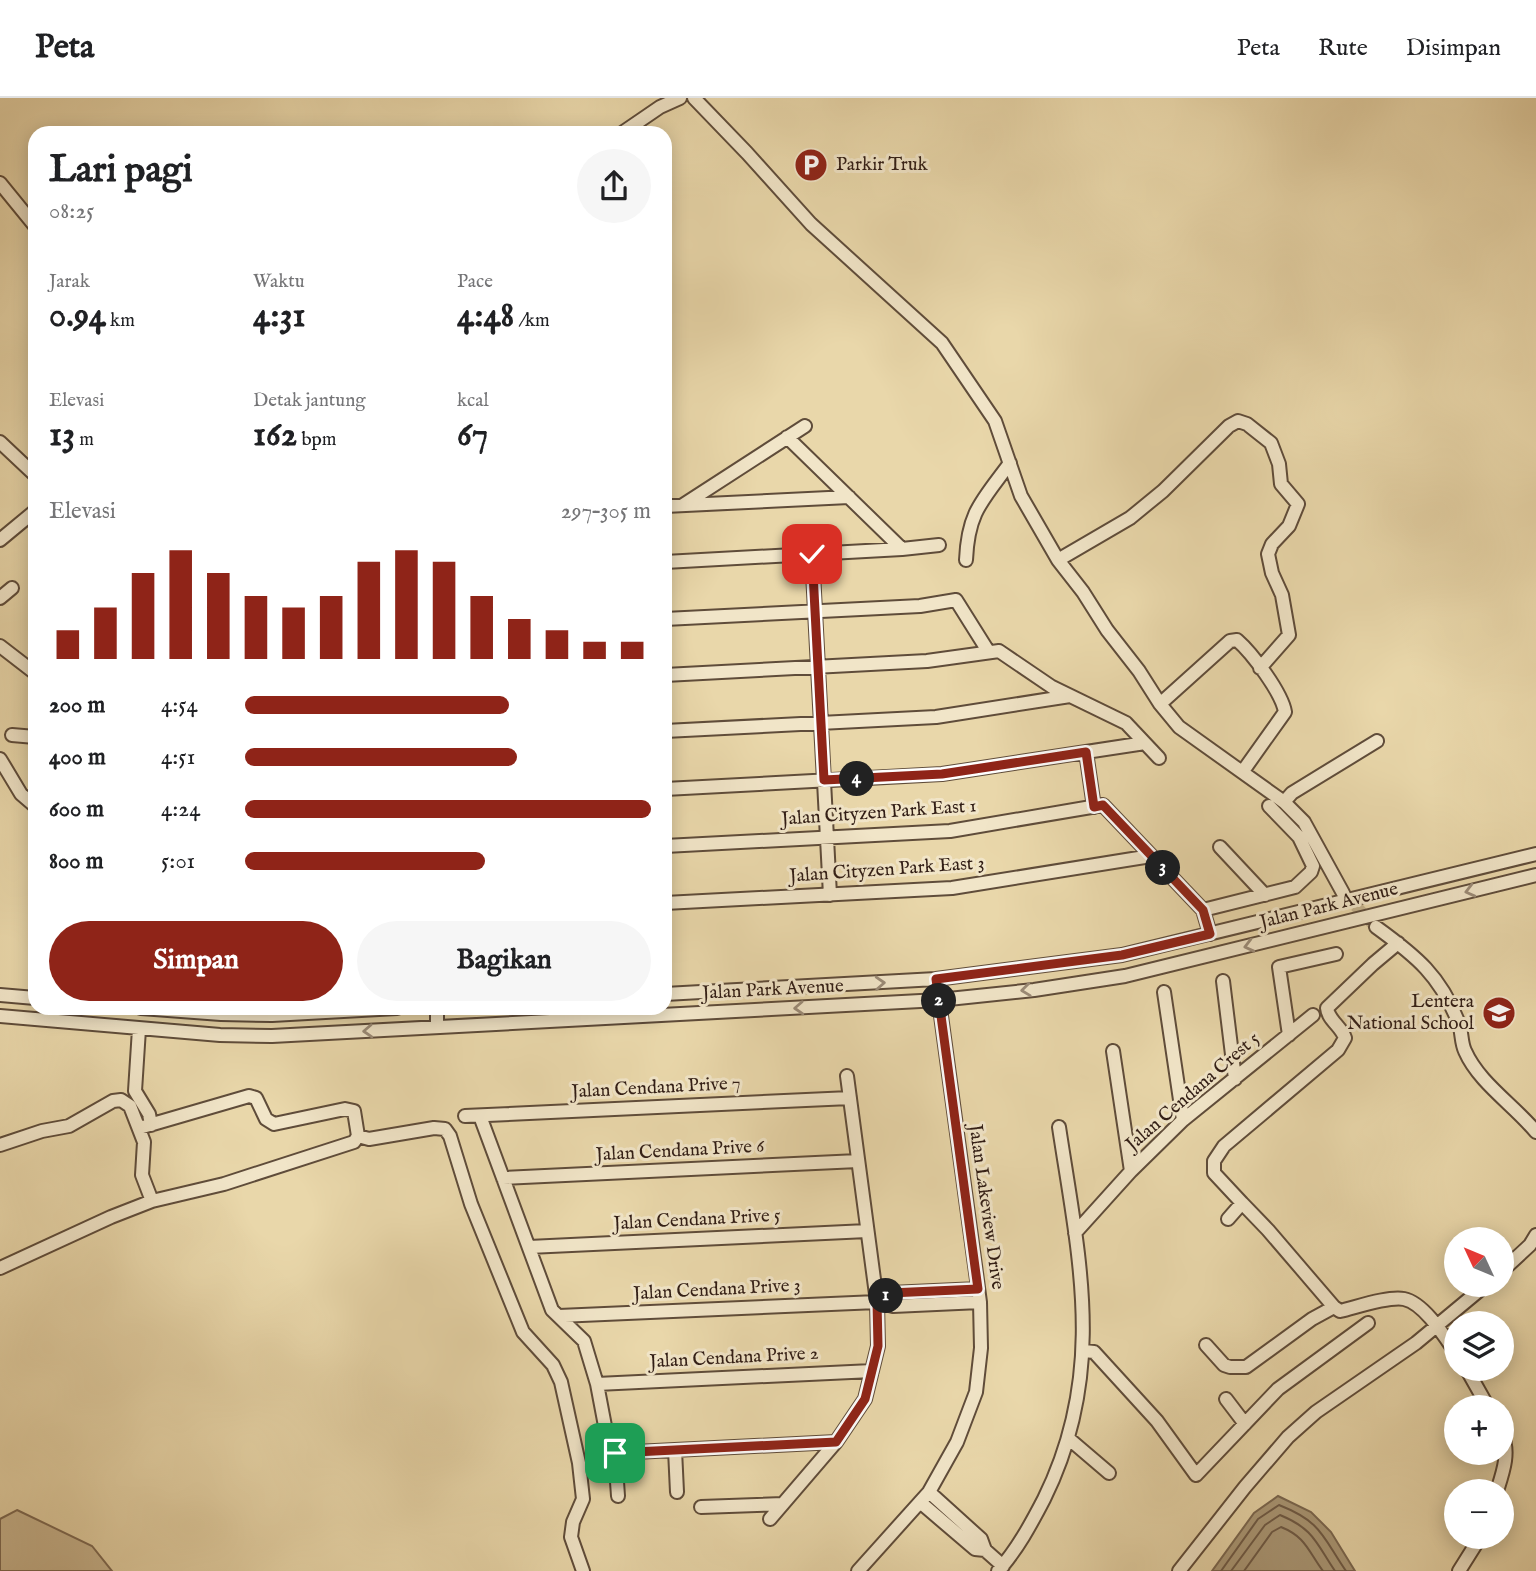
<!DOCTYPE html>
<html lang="id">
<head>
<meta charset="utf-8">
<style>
  body { margin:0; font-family:"IM FELL English",serif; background:#f6f6f6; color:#202124; height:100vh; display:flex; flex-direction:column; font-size:26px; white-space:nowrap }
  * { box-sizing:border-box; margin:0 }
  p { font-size:23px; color:#757577 }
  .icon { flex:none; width:38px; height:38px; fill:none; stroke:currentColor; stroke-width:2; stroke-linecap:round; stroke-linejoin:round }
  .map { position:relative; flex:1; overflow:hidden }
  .drawer { position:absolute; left:28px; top:28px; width:644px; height:889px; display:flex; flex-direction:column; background:#fff; border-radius:21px; box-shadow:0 4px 18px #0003 }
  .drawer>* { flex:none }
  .needle { width:46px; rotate:314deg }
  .controls { position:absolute; left:1444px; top:1129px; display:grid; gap:14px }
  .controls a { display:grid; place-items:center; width:70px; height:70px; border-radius:50%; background:#fff; box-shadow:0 4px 18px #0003; font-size:35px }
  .pin { position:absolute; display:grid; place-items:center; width:60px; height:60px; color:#fff; margin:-30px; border-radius:14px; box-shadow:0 4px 10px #0006 }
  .km { position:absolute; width:35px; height:35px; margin:-18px; border-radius:50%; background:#222; color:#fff; font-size:19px; line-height:35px; text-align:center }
  .round { display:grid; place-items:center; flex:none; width:74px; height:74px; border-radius:37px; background:#f6f6f6 }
  .headline { display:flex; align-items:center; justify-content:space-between; height:119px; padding:0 21px }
  h1 { font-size:38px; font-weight:700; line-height:52px }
  .metrics { display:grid; grid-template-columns:repeat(3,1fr); gap:10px; height:119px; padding:7px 21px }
  .metrics div { display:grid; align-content:center }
  .metrics b { font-size:35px; font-weight:700 }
  .metrics small { font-size:19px; font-weight:400 }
  .metrics p { font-size:19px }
  .chart { height:196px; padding:14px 21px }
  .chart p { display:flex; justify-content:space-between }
  .chart svg { width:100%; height:126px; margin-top:7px; stroke:#8f2418; stroke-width:6 }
  .action { display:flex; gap:14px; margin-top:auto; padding:14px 21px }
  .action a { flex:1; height:80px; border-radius:42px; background:#8f2418; color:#fff; font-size:28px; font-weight:700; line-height:80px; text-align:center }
  .action a+a { background:#f6f6f6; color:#202124 }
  ul { padding:0 21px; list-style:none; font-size:23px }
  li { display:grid; grid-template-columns:112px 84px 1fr; align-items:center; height:52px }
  li i { height:18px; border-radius:9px; background:#8f2418 }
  header { display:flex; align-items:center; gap:42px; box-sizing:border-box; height:98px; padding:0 35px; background:#fff; border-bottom:2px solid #e0e0e0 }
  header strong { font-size:33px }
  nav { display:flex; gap:38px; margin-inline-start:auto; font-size:24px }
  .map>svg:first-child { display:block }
  .green { fill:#cab791; stroke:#7e6a53; stroke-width:2 }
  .water { fill:#aa9877; stroke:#7a6750; stroke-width:2 }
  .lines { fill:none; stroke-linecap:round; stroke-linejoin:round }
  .shore { stroke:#6e5a46; stroke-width:2 }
  .minor-tunnel { stroke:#c4b28c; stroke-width:12; stroke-dasharray:12 6; stroke-linecap:butt }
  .minor-casing { stroke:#5f4c3a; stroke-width:16 }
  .minor { stroke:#f1e5c8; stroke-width:12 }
  .oneway { stroke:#9b8b77 }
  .route-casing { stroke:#fff; stroke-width:14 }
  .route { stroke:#8f2418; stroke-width:9 }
  .labels { text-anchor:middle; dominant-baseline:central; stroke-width:6; stroke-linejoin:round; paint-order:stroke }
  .poi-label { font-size:19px; fill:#311d15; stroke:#f1e5c8; text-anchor:start }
  .street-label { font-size:19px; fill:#311d15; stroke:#f1e5c8 }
</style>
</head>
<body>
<header>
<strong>Peta</strong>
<nav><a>Peta</a><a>Rute</a><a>Disimpan</a></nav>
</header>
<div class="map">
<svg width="1536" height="1473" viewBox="0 0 1536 1473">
  <rect width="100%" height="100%" fill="#e9d7aa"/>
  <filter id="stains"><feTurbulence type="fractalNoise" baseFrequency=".00286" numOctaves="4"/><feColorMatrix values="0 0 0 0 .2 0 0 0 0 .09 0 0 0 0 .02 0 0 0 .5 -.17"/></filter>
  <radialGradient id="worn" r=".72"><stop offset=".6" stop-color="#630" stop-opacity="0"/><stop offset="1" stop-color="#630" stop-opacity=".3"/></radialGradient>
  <path class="green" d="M17 1412 92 1448 112 1473H0V1421Z"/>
  <path class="water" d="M1278 1398 1311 1414 1331 1434 1355 1473H1212L1254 1415Z"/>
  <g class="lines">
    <path class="shore" d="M1221 1473 1258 1421 1279 1407C1322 1424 1322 1438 1346 1473
      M1231 1473 1265 1427 1280 1417C1314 1431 1316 1445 1335 1473
      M1244 1473 1272 1434 1281 1429C1306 1439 1308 1453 1323 1473"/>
    <path class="minor-tunnel" d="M1343 795 1372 825"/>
    <defs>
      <path id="minor" d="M694 0 747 55 811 126 942 245 995 323 1021 398 1058 462 1083 494 1107 532 1139 573 1160 606 1179 629 1284 704 1304 724 1343 795
        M622 35 660 9 680 0
        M0 85 35 128
        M787 339 902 451
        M0 344 35 377
        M683 407 805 328
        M665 408 849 399
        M0 442 35 413
        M812 456 830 797
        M966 462C968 414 982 403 1010 365
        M1058 462 1130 420 1163 393 1229 328 1238 323 1247 326 1271 345 1279 366 1281 386 1298 406 1289 428 1272 446 1268 456 1272 475 1282 497 1289 537 1260 570
        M665 464 902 451 939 447
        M0 500 12 490
        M665 521 920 508 956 502 988 553
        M0 548 35 575
        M665 577 927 563 999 553 1052 589 1126 625 1159 660
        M1160 606 1230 543 1237 542C1252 555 1282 595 1285 614L1243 673
        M665 633 936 619 1070 598
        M12 637 35 639
        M1086 654 1094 709
        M0 661 21 696 35 708
        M665 691 942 676 1145 645
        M1284 704 1292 695 1377 643
        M665 748 950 733 1103 707 1203 812 1210 836
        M1220 749 1265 797
        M665 805 952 790 1151 758
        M1203 812 1295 789 1311 774 1313 768 1299 739 1269 708
        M1376 829C1416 858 1441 878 1459 926 1462 934 1461 945 1465 953 1479 985 1514 1007 1536 1034
        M1223 883 1235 981
        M1164 894 1183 1022
        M665 896 936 881 1122 857 1536 756
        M0 897 35 900
        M141 910 221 916 272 917 397 910
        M437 910V929
        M0 918 220 937 272 938 939 902 1034 892 1125 878 1536 777
        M139 931 135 993 149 1016 151 1027
        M1289 937 1279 869 1336 856
        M1113 953 1131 1073
        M465 1018 850 1000
        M480 1018 552 1212 584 1243 597 1286 609 1349 615 1355 618 1398
        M139 1030 249 998 256 1000 266 1021 274 1026 345 1011 354 1013 358 1038
        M358 1038 369 1041 434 1030 445 1031 450 1038 471 1106 523 1234 553 1267 561 1284 579 1365 583 1401 573 1424 571 1439 583 1473
        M0 1047 42 1033 69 1028 113 1003 121 1002 130 1008 144 1044 142 1077 152 1103
        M503 1080 858 1063
        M1242 1105 1268 1132 1334 1209 1340 1213C1357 1209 1388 1198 1404 1201 1424 1205 1445 1239 1456 1255
        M1228 1121 1242 1105 1214 1075V1063L1224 1048 1338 952 1345 940C1341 928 1328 922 1327 910L1373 866 1398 845
        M1075 1135 1131 1073 1183 1022 1313 917
        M529 1149 867 1133
        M0 1170 111 1119 152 1103 224 1086 354 1044 358 1038
        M1502 1173 1530 1147 1536 1137
        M877 1204 890 1195 978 1191
        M559 1218 877 1204 893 1208 980 1204
        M1206 1247 1224 1267 1230 1269H1246L1312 1221 1334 1209
        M1084 1253 1094 1254 1157 1323 1196 1377 1278 1291 1368 1225
        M1466 1270 1488 1309
        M597 1286 872 1273
        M1226 1301 1245 1326
        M1068 1340 1109 1375
        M675 1352 677 1394
        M615 1355 836 1344
        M1497 1393C1503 1374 1510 1355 1502 1336
        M929 1394 981 1441 985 1452 1003 1468
        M920 1404 975 1451 985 1452
        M701 1409 783 1406
        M770 1421 836 1344 865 1301 878 1248 877 1204 847 978
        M858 1473 929 1394 957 1344 976 1294 981 1250 980 1204 936 881
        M998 1473C1017 1452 1031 1426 1044 1401 1107 1274 1079 1161 1059 1029
        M1179 1473 1245 1389 1288 1339 1316 1314 1416 1245 1487 1186
        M1459 1473 1481 1438"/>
    </defs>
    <use href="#minor" class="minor-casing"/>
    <use href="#minor" class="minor"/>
  </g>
  <defs><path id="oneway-chevron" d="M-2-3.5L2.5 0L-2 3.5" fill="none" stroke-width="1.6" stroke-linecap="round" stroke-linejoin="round" transform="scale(1.75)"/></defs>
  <g class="oneway">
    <use href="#oneway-chevron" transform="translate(1470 793) rotate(166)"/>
    <use href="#oneway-chevron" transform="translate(1249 848) rotate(166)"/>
    <use href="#oneway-chevron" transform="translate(880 885) rotate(-3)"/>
    <use href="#oneway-chevron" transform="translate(1026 892) rotate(173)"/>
    <use href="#oneway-chevron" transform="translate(799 910) rotate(177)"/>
    <use href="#oneway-chevron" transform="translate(368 933) rotate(177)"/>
  </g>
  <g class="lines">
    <defs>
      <path id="route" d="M615 1355 836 1344 865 1301 878 1248 877 1203 890 1195 978 1191 936 881 1122 857 1210 836 1203 812 1103 707 1094 709 1086 654 942 676 824 682 812 456"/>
    </defs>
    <use href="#route" class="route-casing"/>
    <use href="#route" class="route"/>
  </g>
  <defs>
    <symbol id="parking-disc" viewBox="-11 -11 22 22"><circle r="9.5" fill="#8f2418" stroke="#f1e5c8"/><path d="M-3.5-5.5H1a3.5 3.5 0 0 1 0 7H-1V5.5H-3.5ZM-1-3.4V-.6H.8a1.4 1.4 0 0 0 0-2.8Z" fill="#fff"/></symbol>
    <symbol id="school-disc" viewBox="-11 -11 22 22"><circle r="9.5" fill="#8f2418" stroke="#f1e5c8"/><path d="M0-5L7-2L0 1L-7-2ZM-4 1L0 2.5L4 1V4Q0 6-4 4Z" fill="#fff"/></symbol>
  </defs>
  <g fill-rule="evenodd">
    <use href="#parking-disc" x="792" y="48" width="38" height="38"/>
    <use href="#school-disc" x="1480" y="896" width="38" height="38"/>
  </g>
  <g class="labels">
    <g class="poi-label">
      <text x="836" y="67">Parkir Truk</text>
      <text x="1474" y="904" text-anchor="end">Lentera<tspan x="1474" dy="22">National School</tspan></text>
    </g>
    <g class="street-label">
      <text transform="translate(879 715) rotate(-4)">Jalan Cityzen Park East 1</text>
      <text transform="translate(887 772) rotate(-4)">Jalan Cityzen Park East 3</text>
      <text transform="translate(1329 808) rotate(-14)">Jalan Park Avenue</text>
      <text transform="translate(773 892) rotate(-3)">Jalan Park Avenue</text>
      <text transform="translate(656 990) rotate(-3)">Jalan Cendana Prive 7</text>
      <text transform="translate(1193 994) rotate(-41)">Jalan Cendana Crest 5</text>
      <text transform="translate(680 1053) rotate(-3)">Jalan Cendana Prive 6</text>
      <text transform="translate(986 1109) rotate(82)">Jalan Lakeview Drive</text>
      <text transform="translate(697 1122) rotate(-3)">Jalan Cendana Prive 5</text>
      <text transform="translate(717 1192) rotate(-3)">Jalan Cendana Prive 3</text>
      <text transform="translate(734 1260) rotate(-3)">Jalan Cendana Prive 2</text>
    </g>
  </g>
  <rect width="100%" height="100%" filter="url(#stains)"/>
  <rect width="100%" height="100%" fill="url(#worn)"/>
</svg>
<div class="controls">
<a><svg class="needle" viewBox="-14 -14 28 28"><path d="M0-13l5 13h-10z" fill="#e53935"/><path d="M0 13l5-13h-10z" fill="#757577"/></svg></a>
<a><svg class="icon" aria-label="layers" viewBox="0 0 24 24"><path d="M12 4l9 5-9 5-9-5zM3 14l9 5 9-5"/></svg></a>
<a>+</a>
<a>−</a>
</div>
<div class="pin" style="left:615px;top:1355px;background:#1e9e55"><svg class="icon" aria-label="arrive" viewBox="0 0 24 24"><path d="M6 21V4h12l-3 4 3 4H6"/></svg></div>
<div class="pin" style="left:812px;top:456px;background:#d93025"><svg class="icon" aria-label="check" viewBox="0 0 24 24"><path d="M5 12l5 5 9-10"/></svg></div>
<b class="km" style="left:886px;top:1198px">1</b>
<b class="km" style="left:939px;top:903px">2</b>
<b class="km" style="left:1163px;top:770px">3</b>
<b class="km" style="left:857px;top:681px">4</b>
<section class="drawer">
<div class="headline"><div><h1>Lari pagi</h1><p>08:25</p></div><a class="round"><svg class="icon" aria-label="share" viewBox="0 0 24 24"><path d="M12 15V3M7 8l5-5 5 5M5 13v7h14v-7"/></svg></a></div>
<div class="metrics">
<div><p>Jarak</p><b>0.94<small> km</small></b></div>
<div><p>Waktu</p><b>4:31</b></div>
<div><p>Pace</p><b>4:48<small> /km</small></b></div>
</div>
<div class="metrics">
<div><p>Elevasi</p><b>13<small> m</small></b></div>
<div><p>Detak jantung</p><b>162<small> bpm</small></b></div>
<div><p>kcal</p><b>67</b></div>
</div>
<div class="chart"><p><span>Elevasi</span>297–305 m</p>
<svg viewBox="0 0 160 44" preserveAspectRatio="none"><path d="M5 44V34M15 44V26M25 44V14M35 44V6M45 44V14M55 44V22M65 44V26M75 44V22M85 44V10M95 44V6M105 44V10M115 44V22M125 44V30M135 44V34M145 44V38M155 44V38"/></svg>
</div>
<ul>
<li><b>200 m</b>4:54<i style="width:65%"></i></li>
<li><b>400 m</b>4:51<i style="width:67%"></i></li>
<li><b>600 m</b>4:24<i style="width:100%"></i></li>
<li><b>800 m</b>5:01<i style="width:59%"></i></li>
</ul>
<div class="action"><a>Simpan</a><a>Bagikan</a></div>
</section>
</div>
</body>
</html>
